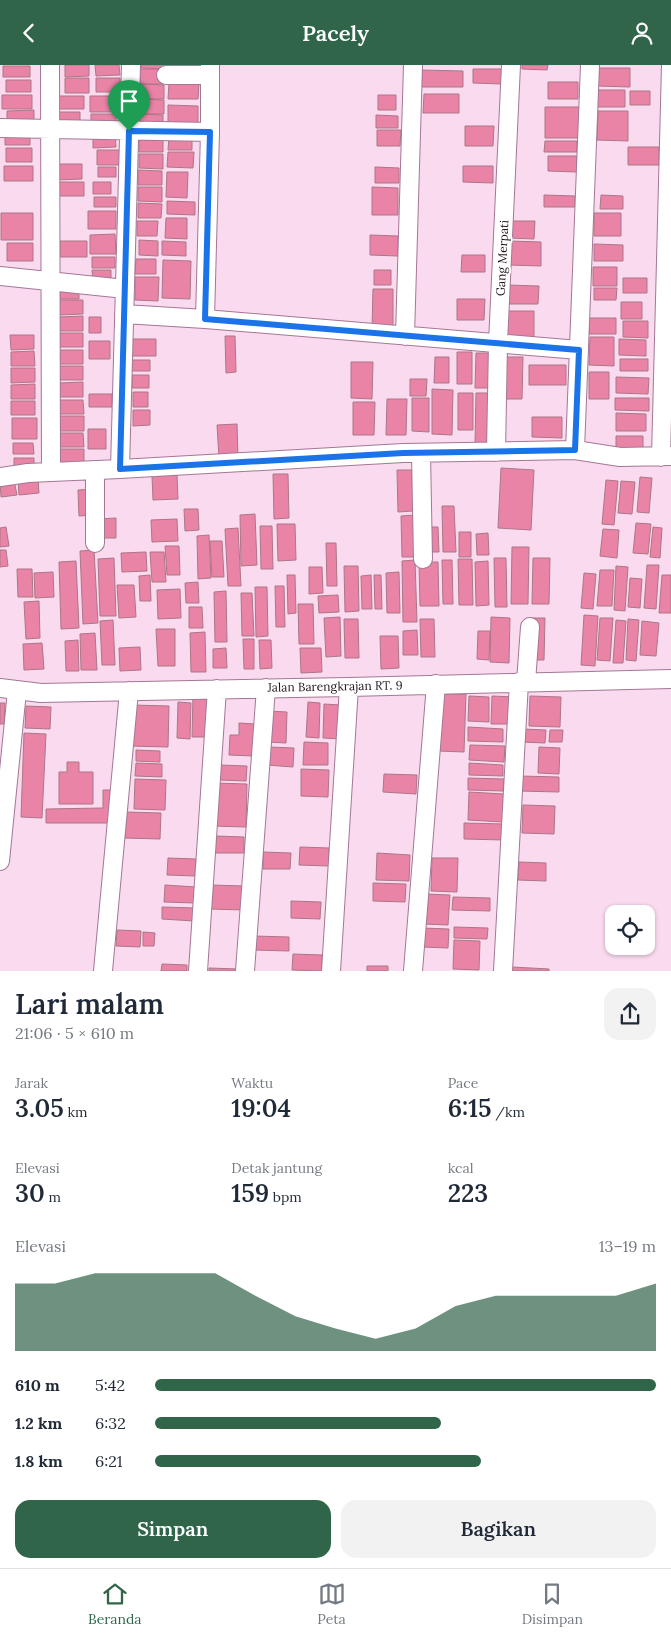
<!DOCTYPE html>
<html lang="id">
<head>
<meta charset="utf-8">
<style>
  body { margin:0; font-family:Lora,serif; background:#f2f2f3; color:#1f2937; height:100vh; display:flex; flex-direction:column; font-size:19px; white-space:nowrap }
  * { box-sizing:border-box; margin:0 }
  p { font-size:16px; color:#747a83 }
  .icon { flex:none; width:28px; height:28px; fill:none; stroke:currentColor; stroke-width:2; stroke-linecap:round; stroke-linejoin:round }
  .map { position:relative; height:906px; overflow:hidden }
  .side { display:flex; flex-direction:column; background:#fff; flex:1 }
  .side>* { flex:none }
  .controls { position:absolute; left:605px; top:840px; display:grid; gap:10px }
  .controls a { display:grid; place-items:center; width:50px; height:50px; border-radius:10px; background:#fff; box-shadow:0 1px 4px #0004; font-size:25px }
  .pin { position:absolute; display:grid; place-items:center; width:42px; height:42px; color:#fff; margin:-51px -21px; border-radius:50% 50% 50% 0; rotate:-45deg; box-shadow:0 0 5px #0007 }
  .pin .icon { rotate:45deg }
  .round { display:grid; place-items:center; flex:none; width:52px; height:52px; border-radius:15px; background:#f2f2f3 }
  .overview { display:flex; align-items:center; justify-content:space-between; height:85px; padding:0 15px }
  h1 { font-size:28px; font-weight:600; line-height:38px }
  .stats { display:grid; grid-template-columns:repeat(3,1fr); gap:8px; height:85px; padding:5px 15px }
  .stats div { display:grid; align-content:center }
  .stats b { font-size:25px; font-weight:600 }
  .stats small { font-size:14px; font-weight:400 }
  .stats p { font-size:14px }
  .chart { height:140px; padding:10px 15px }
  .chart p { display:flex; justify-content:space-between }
  .chart svg { width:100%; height:90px; margin-top:5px; fill:#31654a; opacity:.7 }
  .action { display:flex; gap:10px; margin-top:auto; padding:10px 15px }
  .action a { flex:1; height:58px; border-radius:15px; background:#31654a; color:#fff; font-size:20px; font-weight:600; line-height:58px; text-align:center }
  .action a+a { background:#f2f2f3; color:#1f2937 }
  ul { padding:0 15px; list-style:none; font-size:16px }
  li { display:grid; grid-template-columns:80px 60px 1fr; align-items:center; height:38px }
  li i { height:12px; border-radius:6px; background:#31654a }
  header { display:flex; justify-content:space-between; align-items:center; height:65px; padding:0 15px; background:#31654a; color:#fff; font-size:22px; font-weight:600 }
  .menu { display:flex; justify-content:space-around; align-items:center; height:70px; border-top:1px solid #e0e1e3; background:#fff; font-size:14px; color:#747a83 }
  .menu a { display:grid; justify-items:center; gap:2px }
  .menu .selected { color:#31654a }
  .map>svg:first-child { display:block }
  .building { fill:#ea84a7; stroke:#ac7687 }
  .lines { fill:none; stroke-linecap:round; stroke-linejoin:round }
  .minor-casing { stroke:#a47795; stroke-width:20 }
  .minor { stroke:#fff; stroke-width:18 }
  .route-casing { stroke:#fff; stroke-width:10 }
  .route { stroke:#1a73e8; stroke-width:6 }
  .labels { text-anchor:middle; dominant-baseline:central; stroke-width:4; stroke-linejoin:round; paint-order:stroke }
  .street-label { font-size:12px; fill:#21101c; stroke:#fff }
</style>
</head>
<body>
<header><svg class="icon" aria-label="back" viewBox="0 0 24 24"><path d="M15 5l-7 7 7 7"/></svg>Pacely<svg class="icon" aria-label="person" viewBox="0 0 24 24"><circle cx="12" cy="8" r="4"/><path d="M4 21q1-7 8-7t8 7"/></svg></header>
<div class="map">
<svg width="671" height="906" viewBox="0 0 671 906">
  <rect width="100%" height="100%" fill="#f9daee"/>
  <path class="building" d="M65 0H89V11L65 12Z
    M95 0H119L120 10 96 11Z
    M141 0H165V4L141 3Z
    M522 0H548L547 5 522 4Z
    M3 1H30V12H3Z
    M598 3H630V22L598 21Z
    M140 4H164V19H140Z
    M473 4H502V19L473 18Z
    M420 5 463 6V22H419Z
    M65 13H89V28H65Z
    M96 13H120V27H96Z
    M6 15H31V27H6Z
    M548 17H578V34H548Z
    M169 18 199 19 198 34H168Z
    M140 19 164 20V34H140Z
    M597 25H625V42H596Z
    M630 26H650V40H630Z
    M424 29H459V48H423Z
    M2 30H32V44H2Z
    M378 30H396V45H378Z
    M59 31H84V44H59Z
    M90 31H113V47H90Z
    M140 34 164 35V49H140Z
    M168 40 198 41V64H168Z
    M545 42H580V73H545Z
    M34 45V60H7V46Z
    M598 46H628V76L597 75Z
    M58 47H80V64H58Z
    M91 49H116V64H91Z
    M140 49 163 50V65L139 64Z
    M376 50 398 51V63H376Z
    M465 61H494L493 81H465Z
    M5 65H30V80H5Z
    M377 65H401L400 81H377Z
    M93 68H115L116 82 93 83Z
    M169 70 192 71V85H168Z
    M139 72 163 73V87H139Z
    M545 76H577V87H544Z
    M628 82H659V100H628Z
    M6 83H32V97H6Z
    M97 85H120V100H97Z
    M168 87H194L193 103 167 102Z
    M139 89H163V104L139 103Z
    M548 91H577V107L548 106Z
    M56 99H82V114L56 115Z
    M4 101H33V116H4Z
    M463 101H493V118L463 117Z
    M98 102H116V112H98Z
    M375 102 399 103V118H375Z
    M138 105 162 106V120H138Z
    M167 107H188L187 133 166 132Z
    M58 117H84V131H58Z
    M93 117H111V129H93Z
    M138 122H162V137L138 136Z
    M372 122 398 123V150H372Z
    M544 130 575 131V142H544Z
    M601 130 623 131V144H600Z
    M94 132H116V142H94Z
    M167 136 195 137V150L167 149Z
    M138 138 162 139 161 153H138Z
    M88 146H116V164H88Z
    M1 148H33V175H1Z
    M594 148H621V171H594Z
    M166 153H187V174L165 173Z
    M137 156H158L157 171H137Z
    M509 156H535L534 174 509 173Z
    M115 169 116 189H90V170Z
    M370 170 398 171V191L370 190Z
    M139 175 158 176V191L139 190Z
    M60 176H87V192H60Z
    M162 176 186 177V191L162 190Z
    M509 176 541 177V201L508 200Z
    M7 178H33V196H7Z
    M594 179 623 180V196H594Z
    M462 190H485V207H461Z
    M92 192H115V203H92Z
    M136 194H156V209H135Z
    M163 195 191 196 190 234 162 233Z
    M593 202H617V221H593Z
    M92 205H111V217H93Z
    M374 205H391V220H374Z
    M135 212H159L158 236 135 235Z
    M623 213H647V228H623Z
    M508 220 539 221 538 239H508Z
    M60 223H79V234H60Z
    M594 223H617L616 235H594Z
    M373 224H393V264L372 263Z
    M457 234H485L484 255H457Z
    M59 235H83V249L59 250Z
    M621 237H642V254H621Z
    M507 246H534V274L507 273Z
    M83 251V266H59V252Z
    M89 252H101V268H89Z
    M589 253H616V269H589Z
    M623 256H648V273L623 272Z
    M59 268H83V282H59Z
    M10 270H34V284L11 285Z
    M225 271H235L236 307 226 308Z
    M590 272H614V301L589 300Z
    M131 274H156V291H132Z
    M619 274 646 275V291L619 290Z
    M89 276H110V294H89Z
    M59 285H83V299H59Z
    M34 286 35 301H11V287Z
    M457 287H472V319H457Z
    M476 288H490V323H475Z
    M435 292H449V318H434Z
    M503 292H523L522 334H502Z
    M620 294H648V306H620Z
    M131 295H150V306H131Z
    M351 297H373L372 334 351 333Z
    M529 300H566V320H529Z
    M59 301H83V315H59Z
    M11 303H35V317L11 318Z
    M589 307H609V334H589Z
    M132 310H149V323H132Z
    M616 312 649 313 648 329 616 328Z
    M410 314H427L426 331H410Z
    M83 317V332H59V318Z
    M35 319V334H11V320Z
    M432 324 453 325 452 370 432 369Z
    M133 327H148V342H133Z
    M458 328H473V365H458Z
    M476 328H489L488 380H475Z
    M89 329H112V342H89Z
    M412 333H429V367L412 366Z
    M615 333H649V346L615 345Z
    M387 334H407L406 370H386Z
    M59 335H83L84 349H60Z
    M11 336H35V350H11Z
    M353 337H375L374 370H353Z
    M133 345H150V360L133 361Z
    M616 348 646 349V366H616Z
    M60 351H84V366H60Z
    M532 352H562V373L532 372Z
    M12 353H37V374H12Z
    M237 359 238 392 219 393 217 360Z
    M88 364H106V384H88Z
    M60 368H83L84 382H60Z
    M616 371H643V383H616Z
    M13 378H33L34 389H13Z
    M60 384H84V399H60Z
    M14 393H34V405H14Z
    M501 403 534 405 531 465 498 463Z
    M397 405H412L413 446 398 447Z
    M273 409H288L289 453 274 454Z
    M177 410 178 434 153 435 152 411Z
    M640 412 652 413 649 448 637 447Z
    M38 414 39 428 19 430 18 415Z
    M14 415 17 430 1 432 0 417Z
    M606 415 618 416 614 460 602 459Z
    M621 416 635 417 632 449 618 448Z
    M94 424 95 450 79 451 78 425Z
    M442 441H454L456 487H443Z
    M184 444H198L199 465 185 466Z
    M255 449 257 500 241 501 240 450Z
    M415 450 417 492H402L401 451Z
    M116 453V473H100L99 454Z
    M177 454 178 476 152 477 151 455Z
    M636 458 651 459 648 489 633 488Z
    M277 459H295L296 495 278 496Z
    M260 461H272L273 504H261Z
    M6 462 9 481 0 482V463Z
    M430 462H438L439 487H430Z
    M653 462 662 463 660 493 650 492Z
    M238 463 241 521H228L225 464Z
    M603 464 619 465 617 493 600 491Z
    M459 467H471V492H459Z
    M488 468 489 490H477L476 469Z
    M209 470 211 513 198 514 197 471Z
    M210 476H222L224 512H212Z
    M326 478H336L337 521H327Z
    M165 481H179L180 510H167Z
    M512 482H529L528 539H511Z
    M0 485H6L8 501 0 502Z
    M94 485 98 558 83 559 80 486Z
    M146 487 147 506 122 507 121 488Z
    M150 487H164L166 517H152Z
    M114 493 116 551H100L98 494Z
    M494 493H506L507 542H495Z
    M533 493H550L549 539H532Z
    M458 494H472L473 540H459Z
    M415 495 417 557H403L402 496Z
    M442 495H452L453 539H443Z
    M76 496 79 563 61 564 59 497Z
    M488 496 489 540 476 541 475 497Z
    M419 497H438L439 541H420Z
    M647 500H659L656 544 644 543Z
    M344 501H358L359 546 345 547Z
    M616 501 628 502 625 546 614 545Z
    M309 502H322L323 528 309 529Z
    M17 504H32L33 532H18Z
    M600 505H614L612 541H597Z
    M53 507 54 532 35 533 34 508Z
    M399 507 400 548H387L386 508Z
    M584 508 596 509 593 544 581 543Z
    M150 510 151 536H140L139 511Z
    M287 510H295L296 548 288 549Z
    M371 510 372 544H362L361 511Z
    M374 510H381L382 544H375Z
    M662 510H671V548H659Z
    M630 513 642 514 640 543 628 542Z
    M198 517 199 538H186L185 518Z
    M117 520H134L136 552 119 553Z
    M275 521H284L285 562H276Z
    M255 522H267L268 571 256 572Z
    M180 524 181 553 158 554 157 525Z
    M226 526 227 577H215L214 527Z
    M241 528H252L254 571H242Z
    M338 530 339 547 319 548 318 531Z
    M39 536 40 573 26 574 24 537Z
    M298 539H313L314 579H299Z
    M189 542H202L203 563H189Z
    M584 550 598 551 595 601 581 600Z
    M340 552 341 591 326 592 324 553Z
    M491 552 510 553 509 598 490 597Z
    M532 553H545L544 595H531Z
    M600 553H613L610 596 597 595Z
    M344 554H358L359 593H345Z
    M420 554H434L435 592H421Z
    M628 554 639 555 636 596 626 595Z
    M113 555 115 600H102L100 556Z
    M616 555 626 556 623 598H613Z
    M642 556 659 558 656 591 640 590Z
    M156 564H175V601H158Z
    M417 565 418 590H403V566Z
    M478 566H490L489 595 477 594Z
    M205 567 206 607H191L190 568Z
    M95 568 97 605H81L80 569Z
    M380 571H398L399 603 381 604Z
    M243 574H254V604H244Z
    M78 575 79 606H66L65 576Z
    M259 575H271L272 603 260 604Z
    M42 578 44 604 24 605 23 579Z
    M140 582 141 605 120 606 119 583Z
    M226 583 227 603H213V584Z
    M300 583H321L322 607 301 608Z
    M441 629H466L464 687 439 686Z
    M193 631 209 632 207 672H192Z
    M469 631 489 632V657L468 656Z
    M492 631 515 632 514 659H491Z
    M530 631 561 632 560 662 529 661Z
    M178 637 191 638 190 674 177 673Z
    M308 637 320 638 319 673 306 672Z
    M0 638H5L4 659H0Z
    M324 639 341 640 340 674 323 673Z
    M132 640 169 641 168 682 130 681Z
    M26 641 51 642 50 664 25 663Z
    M268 646 287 647 286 678 267 677Z
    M239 658 255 659 254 691 229 690 230 670H239Z
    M468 662 503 664V677L468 676Z
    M523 664 546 665 545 678 522 677Z
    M550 665H563L562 677H549Z
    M24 668 46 669 42 753 21 752Z
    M304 677 328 678V700H303Z
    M470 680 505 681 504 697 469 695Z
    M268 682 294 683 293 702 267 700Z
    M539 682 560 683 559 709 538 708Z
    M136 685 160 686V697L136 696Z
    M67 697H79V707H93V739H59V707H67Z
    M136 698 162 699V712L135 711Z
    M469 698 503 700V711L469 710Z
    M220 700 247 701 246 716 219 715Z
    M301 704 329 705 328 732 301 731Z
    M384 709 417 710 416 729 383 727Z
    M519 711 559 712V727L519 726Z
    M468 713 504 714 503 726 468 725Z
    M135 714 166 715 165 745 134 744Z
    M214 718 247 719 246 762 212 761Z
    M103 725H113L114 758H46V744L103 743Z
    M469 727 504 729 502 757 468 755Z
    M523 740 555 741 554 769 522 768Z
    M125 747 161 748 160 774 125 773Z
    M464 758 504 759V775L464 774Z
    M216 771 244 772V788H215Z
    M300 782 329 783V801L299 800Z
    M263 787 291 788 290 804H263Z
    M377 788 410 790 409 816 376 815Z
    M168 793 196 794 195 811 167 810Z
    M432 793H458L457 827 431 826Z
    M519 797 546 798V816L518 815Z
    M373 818 406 819 405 837 373 836Z
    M165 820 196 822 195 838 164 837Z
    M211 820 244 821V845L210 844Z
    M424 829 450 830 448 860 423 859Z
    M453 832 490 833V846L452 845Z
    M291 836 321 837 320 854 291 853Z
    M162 842 195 843 194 856 162 854Z
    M454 862 488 863 487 874 454 873Z
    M422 863 449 864 448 883 422 882Z
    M117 865 141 866 140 882 116 881Z
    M143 867 155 868 154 881H143Z
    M254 871 289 872V886L254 885Z
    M454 875 480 876 479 905 453 904Z
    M293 889 322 890V906L292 905Z
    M162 899 187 900V906H161Z
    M367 901H388V906H367Z
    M512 902 549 904V906H512Z
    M209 903 238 904V906H209Z"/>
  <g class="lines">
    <defs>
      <path id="minor" d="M50 0 51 407
        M166 10H210
        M0 63 210 67
        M0 211 125 224
        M124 249 205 254 579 285
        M205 254 210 67V0
        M405 271 413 0
        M575 385 590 0
        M496 387 498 278 511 0
        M421 388 423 494
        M661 392 671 0
        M120 404 131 0
        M0 412 28 408 120 404 403 388 575 385 620 392 671 391
        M95 478V405
        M526 617 530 562
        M0 623 41 628 349 622 671 614
        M0 796 17 626
        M103 906 129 626
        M198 906 217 624
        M245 906 266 623
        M331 906 349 622
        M413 906 436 619
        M503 906 519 617"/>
    </defs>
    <use href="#minor" class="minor-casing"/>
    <use href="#minor" class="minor"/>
  </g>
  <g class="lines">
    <defs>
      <path id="route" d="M129 66 210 67 205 254 579 285 575 385 403 388 120 404Z"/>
    </defs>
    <use href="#route" class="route-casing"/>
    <use href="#route" class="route"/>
  </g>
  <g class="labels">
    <g class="street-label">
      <text transform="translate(502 193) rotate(-87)">Gang Merpati</text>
      <text transform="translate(335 621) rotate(-1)">Jalan Barengkrajan RT. 9</text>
    </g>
  </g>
</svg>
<div class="controls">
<a><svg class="icon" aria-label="locate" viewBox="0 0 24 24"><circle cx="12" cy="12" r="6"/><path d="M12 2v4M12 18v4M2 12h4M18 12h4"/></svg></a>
</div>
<div class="pin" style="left:129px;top:66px;background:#1e9e55"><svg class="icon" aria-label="arrive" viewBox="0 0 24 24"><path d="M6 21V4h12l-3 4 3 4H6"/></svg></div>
</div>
<section class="side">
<div class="overview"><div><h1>Lari malam</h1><p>21:06 · 5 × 610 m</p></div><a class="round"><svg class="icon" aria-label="share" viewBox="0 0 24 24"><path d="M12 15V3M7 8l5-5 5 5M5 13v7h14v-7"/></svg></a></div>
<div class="stats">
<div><p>Jarak</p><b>3.05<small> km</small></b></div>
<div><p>Waktu</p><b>19:04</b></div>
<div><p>Pace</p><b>6:15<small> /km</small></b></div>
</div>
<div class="stats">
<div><p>Elevasi</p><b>30<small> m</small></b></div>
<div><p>Detak jantung</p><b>159<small> bpm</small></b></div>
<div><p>kcal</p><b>223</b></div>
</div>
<div class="chart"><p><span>Elevasi</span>13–19 m</p>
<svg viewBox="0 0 160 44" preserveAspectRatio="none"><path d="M0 44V11L10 11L20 6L30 6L40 6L50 6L60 17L70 27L80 33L90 38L100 33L110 22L120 17L130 17L140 17L150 17L160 11V44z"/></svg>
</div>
<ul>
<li><b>610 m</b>5:42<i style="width:100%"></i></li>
<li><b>1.2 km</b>6:32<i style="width:57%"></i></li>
<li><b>1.8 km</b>6:21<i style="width:65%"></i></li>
</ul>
<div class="action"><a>Simpan</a><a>Bagikan</a></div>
</section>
<nav class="menu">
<a class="selected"><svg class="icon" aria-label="home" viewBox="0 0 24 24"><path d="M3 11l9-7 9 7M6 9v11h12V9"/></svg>Beranda</a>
<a><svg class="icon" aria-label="map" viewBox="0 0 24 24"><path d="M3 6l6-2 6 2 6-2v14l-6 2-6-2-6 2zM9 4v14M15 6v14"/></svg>Peta</a>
<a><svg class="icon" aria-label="saved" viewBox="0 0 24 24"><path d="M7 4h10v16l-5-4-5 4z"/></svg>Disimpan</a>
</nav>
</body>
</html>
